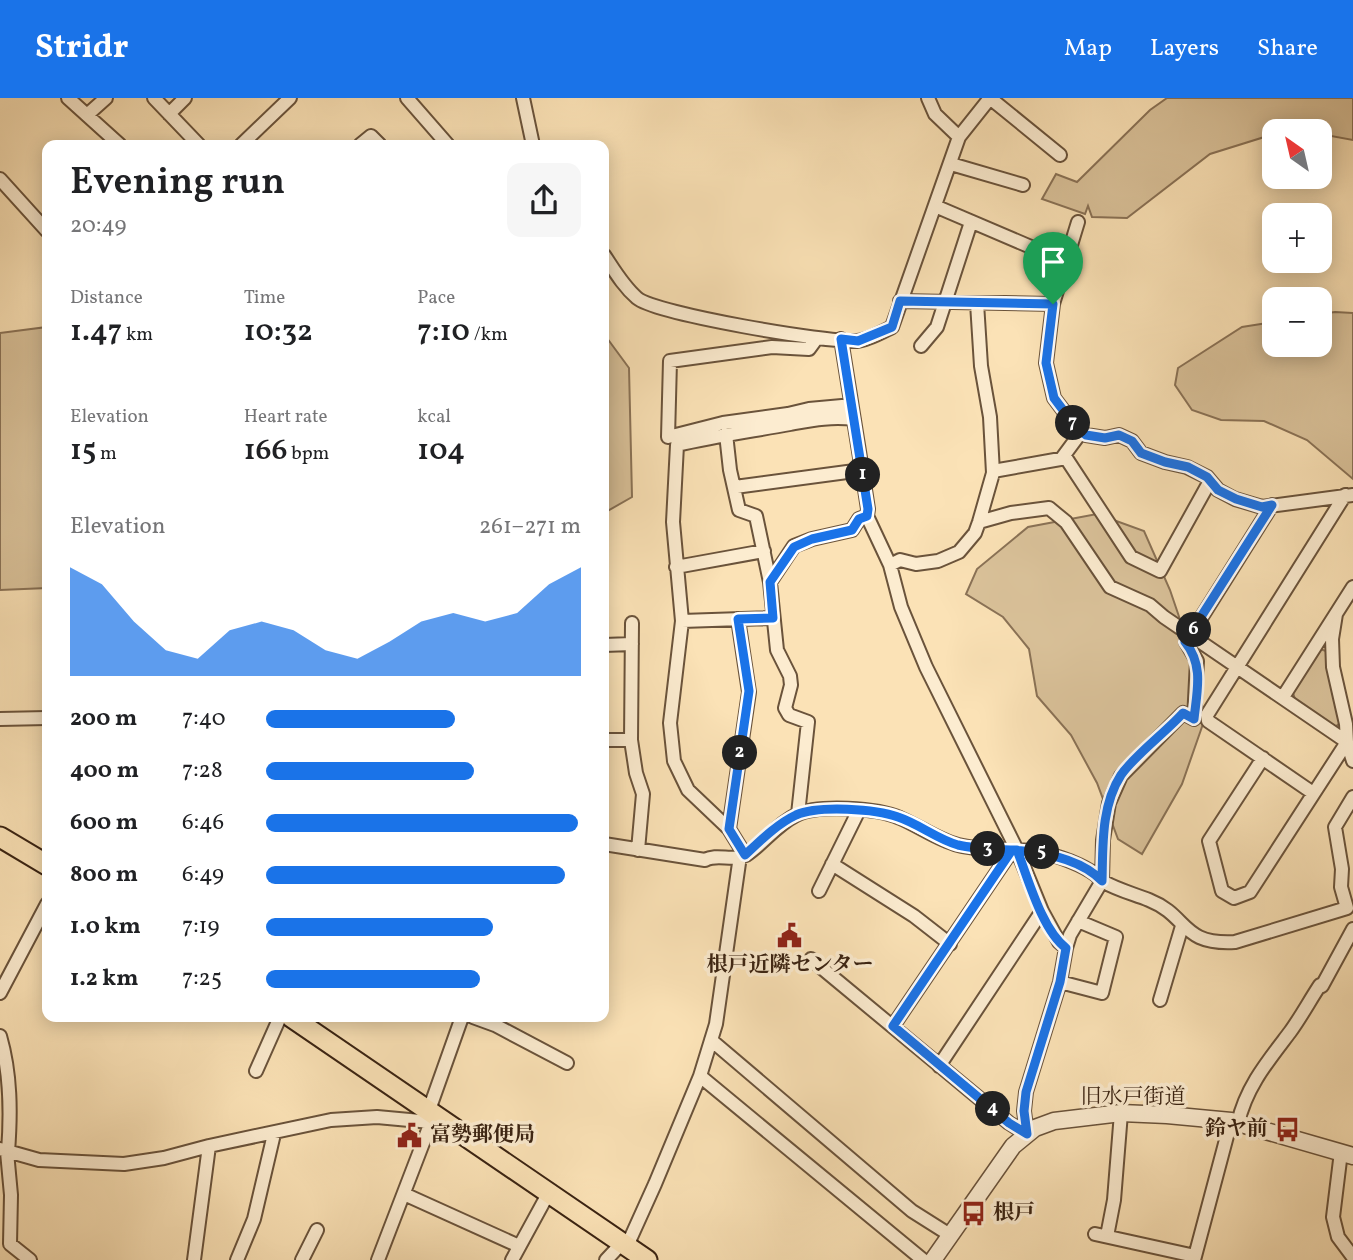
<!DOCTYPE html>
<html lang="en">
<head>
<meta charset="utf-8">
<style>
  body { margin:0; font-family:Vollkorn,"Noto Serif JP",serif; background:#f6f6f6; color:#202124; height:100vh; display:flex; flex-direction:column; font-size:26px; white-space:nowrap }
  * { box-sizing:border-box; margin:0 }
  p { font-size:23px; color:#757577 }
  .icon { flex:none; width:38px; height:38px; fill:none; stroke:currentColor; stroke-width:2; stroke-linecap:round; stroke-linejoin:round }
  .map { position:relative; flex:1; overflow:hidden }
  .side { position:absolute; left:42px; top:42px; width:567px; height:882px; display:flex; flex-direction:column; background:#fff; border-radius:14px; box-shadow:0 4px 18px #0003 }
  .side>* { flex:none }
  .needle { width:46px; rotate:326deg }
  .fabs { position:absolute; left:1262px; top:21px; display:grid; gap:14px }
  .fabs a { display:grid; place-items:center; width:70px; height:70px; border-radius:14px; background:#fff; box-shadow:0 4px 18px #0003; font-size:35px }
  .pin { position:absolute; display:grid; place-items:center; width:60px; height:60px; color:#fff; margin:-72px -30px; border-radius:50% 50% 50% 0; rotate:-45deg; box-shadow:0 0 7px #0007 }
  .pin .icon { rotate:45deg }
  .km { position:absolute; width:35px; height:35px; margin:-18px; border-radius:50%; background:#222; color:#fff; font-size:19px; line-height:35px; text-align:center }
  .round { display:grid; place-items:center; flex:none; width:74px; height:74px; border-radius:14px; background:#f6f6f6 }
  .head { display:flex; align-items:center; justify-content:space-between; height:119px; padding:0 28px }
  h1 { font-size:38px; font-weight:600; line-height:52px }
  .metrics { display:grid; grid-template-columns:repeat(3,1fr); gap:10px; height:119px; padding:7px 28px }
  .metrics div { display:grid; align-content:center }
  .metrics b { font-size:30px; font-weight:600 }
  .metrics small { font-size:19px; font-weight:400 }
  .metrics p { font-size:19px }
  .chart { height:196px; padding:14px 28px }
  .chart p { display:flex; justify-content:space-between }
  .chart svg { width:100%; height:126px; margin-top:7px; fill:#1a73e8; opacity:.7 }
  ul { padding:0 28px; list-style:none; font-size:23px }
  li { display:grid; grid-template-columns:112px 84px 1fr; align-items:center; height:52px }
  li i { height:18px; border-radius:9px; background:#1a73e8 }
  header { display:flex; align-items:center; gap:42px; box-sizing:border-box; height:98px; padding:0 35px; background:#1a73e8; color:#fff }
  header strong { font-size:33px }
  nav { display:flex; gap:38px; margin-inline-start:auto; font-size:24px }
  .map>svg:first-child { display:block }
  .green { fill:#dac29a; stroke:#8a7256; stroke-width:2 }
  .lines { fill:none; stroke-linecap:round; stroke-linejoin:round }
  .minor-casing { stroke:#6a533b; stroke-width:16 }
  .tertiary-casing { stroke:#6a533b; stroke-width:19 }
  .primary-casing { stroke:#3a2312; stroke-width:23 }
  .minor { stroke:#fcecd0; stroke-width:12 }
  .tertiary { stroke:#fcecd0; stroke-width:16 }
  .primary { stroke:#fbe2b6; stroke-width:19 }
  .route-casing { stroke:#fff; stroke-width:14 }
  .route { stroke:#1a73e8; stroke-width:9 }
  .labels { text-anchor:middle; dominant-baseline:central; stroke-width:7; stroke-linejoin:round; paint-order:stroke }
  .poi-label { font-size:21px; font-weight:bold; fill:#3a2312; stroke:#fcecd0; text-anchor:start }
  .street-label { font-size:21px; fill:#3a2312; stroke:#fcecd0 }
</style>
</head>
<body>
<header>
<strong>Stridr</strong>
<nav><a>Map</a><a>Layers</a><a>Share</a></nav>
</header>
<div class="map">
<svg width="1353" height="1162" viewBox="0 0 1353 1162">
  <rect width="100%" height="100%" fill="#fbe2b6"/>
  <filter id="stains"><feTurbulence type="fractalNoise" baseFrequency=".00286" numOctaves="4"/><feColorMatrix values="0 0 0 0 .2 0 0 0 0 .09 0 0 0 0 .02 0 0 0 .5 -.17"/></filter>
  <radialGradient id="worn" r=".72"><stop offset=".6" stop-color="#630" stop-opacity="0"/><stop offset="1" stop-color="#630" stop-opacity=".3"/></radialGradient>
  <path class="green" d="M1167 0H1353V42L1320 36V33L1291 31 1274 33V36L1210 56 1127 120 1092 119 1088 108 1085 116 1042 101 1056 76 1077 84 1150 12Z
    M1335 214 1353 215V381L1307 342 1264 323 1221 322 1192 312 1175 287 1178 270 1242 229 1274 224V247H1320V216Z
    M47 229V490L0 492V235Z
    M604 236 629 270 632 399 604 415Z
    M1097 416 1144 433 1170 492 1190 551 1203 626 1182 686 1142 756 1118 741 1097 685 1071 637 1037 598 1029 551 1003 519 966 496 977 471 1028 429Z
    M1320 551 1326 553 1330 584 1340 625 1335 629 1295 601 1293 595Z"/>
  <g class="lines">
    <defs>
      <path id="minor" d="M68 0 120 47
        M154 0 199 47
        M407 0 448 47
        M523 0 533 47
        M928 0 935 16 959 39
        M169 16 185 0
        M87 17 106 0
        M241 47 290 0
        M360 47 371 38 380 47
        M951 66 1023 87
        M0 81 47 133
        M935 108 1066 164
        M604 157C614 172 623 188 637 200 656 216 828 245 857 243 868 242 882 234 892 229L959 39 990 0 1060 57
        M900 203 1053 206 1046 265 1054 300 1075 328 1086 337 1105 340 1119 337 1132 343 1141 355 1165 364 1187 369 1207 379 1218 392 1235 401 1262 409 1353 397
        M1053 206 1078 124
        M817 240 809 251 772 249 670 263 668 339 723 325 788 316 809 311 842 308 852 309
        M841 241 862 372 868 411 867 418 890 467 901 509 926 569 1017 752 1042 813 1059 844 1066 850
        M921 248 937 229 971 124
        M726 336 730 372 739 412 756 418 770 484 777 552 790 578 791 587 785 610 789 617 808 624 798 716
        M1062 360 1082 333
        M993 373 1066 360 1131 459 1160 473 1210 383
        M735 389 862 372
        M979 424 1011 415 1049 410 1066 424 1110 489 1150 507 1164 519 1347 644
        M890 467 900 462 916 466 938 463 959 454 975 435 979 424 993 375 990 319 981 268 977 205
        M676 469 764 453
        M770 484 794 448 812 441 852 432 859 421 867 418
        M1336 516 1332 541 1333 569 1346 626 1347 644 1353 663
        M682 523 773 520
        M632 525 631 642 636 675 643 696 638 752
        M604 547 632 546
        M1283 599 1353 489
        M0 621 47 620
        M604 642H631
        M1263 660 1209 743 1222 793 1234 800 1250 794 1347 644
        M1313 695 1208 623 1207 617 1345 397
        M729 731 749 594 738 521
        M604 746 705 762C717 755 733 764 746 757 763 746 776 727 796 717 818 706 878 710 900 720 919 728 938 742 958 747 986 754 1015 749 1043 755 1059 758 1083 767 1096 777 1102 782 1098 781 1104 784 1118 792 1134 796 1149 802 1189 818 1180 847 1235 844L1347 810 1341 789 1342 771 1335 729 1353 699
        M745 757 729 731 688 692 674 663 670 625 682 523 673 424 677 347C715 338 752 333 790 326 812 322 831 318 854 321
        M832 766 914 818 950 846
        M819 793 859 712
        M811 861 1009 1025 1027 1036
        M1060 884 1102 895 1116 839 1078 823
        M0 895 47 806
        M1160 902 1182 828
        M473 919 495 927 497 920
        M495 927 567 965
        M893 928 1012 752
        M0 938C11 976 11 1015 8 1054
        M711 942 912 1113 950 1137
        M939 968 1042 813
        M256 973 280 919
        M700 978 923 1162
        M429 1012 462 919
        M1238 1025C1246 989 1268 963 1290 934 1301 919 1310 902 1320 887L1322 888 1353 831
        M1027 1036 1024 1013 1026 994 1060 884 1066 850 1070 837 1102 783 1103 742 1109 705 1121 678 1183 615 1194 621 1197 563 1186 544 1272 407
        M0 1051 39 1062 124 1066 164 1060 209 1048 331 1022 377 1019 431 1024
        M7 1054 11 1097 10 1146 30 1162
        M1341 1054 1333 1119 1338 1139 1353 1159
        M404 1096 519 1148
        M1095 1136 1195 1158
        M1107 1138 1114 1102 1121 1015
        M627 1148 655 1086 700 978 716 926 740 758
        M194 1162 209 1048
        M237 1162 254 1121 274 1036
        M302 1162 317 1132
        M378 1162 433 1019
        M512 1162 548 1096
        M606 1162 622 1145
        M1194 1162 1231 1023"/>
      <path id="tertiary" d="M933 1162 1013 1048 1035 1030 1054 1023 1121 1015 1167 1017 1231 1023 1353 1058"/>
      <path id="primary" d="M0 739 47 767
        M291 919 647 1162"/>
    </defs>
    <use href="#minor" class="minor-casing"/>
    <use href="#tertiary" class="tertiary-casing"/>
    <use href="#primary" class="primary-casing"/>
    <use href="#minor" class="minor"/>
    <use href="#tertiary" class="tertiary"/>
    <use href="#primary" class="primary"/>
  </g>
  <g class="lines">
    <defs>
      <path id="route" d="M1053 206 900 203 892 229 858 243 841 241 868 411 867 418 859 421 852 432 812 441 794 449 770 484 773 520 738 521 749 593 729 731 745 757C760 743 777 726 796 717 819 707 876 711 898 719 919 726 937 741 958 747 975 751 994 751 1012 752H1017C1028 780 1042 832 1066 850L1060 884 1026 994 1024 1013 1027 1036 1009 1025 893 928 1012 752C1042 754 1080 760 1102 783 1103 748 1101 708 1121 677 1134 658 1166 634 1183 615L1194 621C1197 593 1204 567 1185 544L1272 407 1262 409 1236 401 1218 392 1207 379 1188 369 1165 364 1141 355 1132 343 1119 337 1105 340 1086 337 1075 328 1054 300 1046 265 1053 206"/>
    </defs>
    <use href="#route" class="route-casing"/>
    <use href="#route" class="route"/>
  </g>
  <defs>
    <symbol id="civic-bare" viewBox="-9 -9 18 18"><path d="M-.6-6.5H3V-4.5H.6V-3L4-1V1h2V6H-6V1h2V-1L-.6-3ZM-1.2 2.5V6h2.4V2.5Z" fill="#8f2418" stroke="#fcecd0" stroke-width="2.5" paint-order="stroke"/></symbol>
    <symbol id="bus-bare" viewBox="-9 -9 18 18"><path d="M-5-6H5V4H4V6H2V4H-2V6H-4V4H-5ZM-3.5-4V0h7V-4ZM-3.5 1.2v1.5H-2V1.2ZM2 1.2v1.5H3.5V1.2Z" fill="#8f2418" stroke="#fcecd0" stroke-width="2.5" paint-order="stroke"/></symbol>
  </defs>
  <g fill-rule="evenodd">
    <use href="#civic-bare" x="772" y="820" width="35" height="35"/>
    <use href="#bus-bare" x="1270" y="1014" width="35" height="35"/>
    <use href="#civic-bare" x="392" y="1020" width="35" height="35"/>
    <use href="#bus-bare" x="956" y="1098" width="35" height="35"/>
  </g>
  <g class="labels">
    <g class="poi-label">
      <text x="790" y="867" text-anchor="middle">根戸近隣センター</text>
      <text x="1268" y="1031" text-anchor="end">鈴ヤ前</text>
      <text x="430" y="1037">富勢郵便局</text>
      <text x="993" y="1115">根戸</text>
    </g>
    <g class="street-label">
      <text x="1133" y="999">旧水戸街道</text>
    </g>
  </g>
  <rect width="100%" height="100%" filter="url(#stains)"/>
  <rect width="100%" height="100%" fill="url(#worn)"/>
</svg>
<div class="fabs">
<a><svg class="needle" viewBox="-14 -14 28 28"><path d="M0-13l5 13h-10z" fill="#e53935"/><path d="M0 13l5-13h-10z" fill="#757577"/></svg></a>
<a>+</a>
<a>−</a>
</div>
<div class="pin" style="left:1053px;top:206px;background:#1e9e55"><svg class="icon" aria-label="arrive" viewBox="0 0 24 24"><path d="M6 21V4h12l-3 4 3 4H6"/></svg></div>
<b class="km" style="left:863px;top:377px">1</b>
<b class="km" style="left:740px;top:655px">2</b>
<b class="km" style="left:988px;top:751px">3</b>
<b class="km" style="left:993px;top:1011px">4</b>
<b class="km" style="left:1042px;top:754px">5</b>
<b class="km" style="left:1194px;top:532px">6</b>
<b class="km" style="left:1073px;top:325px">7</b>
<section class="side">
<div class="head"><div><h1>Evening run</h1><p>20:49</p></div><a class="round"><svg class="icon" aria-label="share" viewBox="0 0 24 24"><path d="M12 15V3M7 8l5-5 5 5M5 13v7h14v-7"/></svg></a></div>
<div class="metrics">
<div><p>Distance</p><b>1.47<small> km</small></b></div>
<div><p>Time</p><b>10:32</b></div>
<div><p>Pace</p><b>7:10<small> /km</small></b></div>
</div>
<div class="metrics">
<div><p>Elevation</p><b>15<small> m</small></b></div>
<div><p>Heart rate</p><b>166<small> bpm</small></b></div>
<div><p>kcal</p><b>104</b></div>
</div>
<div class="chart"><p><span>Elevation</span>261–271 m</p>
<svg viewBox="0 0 160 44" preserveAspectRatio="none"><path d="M0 44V6L10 12L20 25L30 35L40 38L50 28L60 25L70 28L80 35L90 38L100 32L110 25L120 22L130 25L140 22L150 12L160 6V44z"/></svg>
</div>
<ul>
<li><b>200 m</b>7:40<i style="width:60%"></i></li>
<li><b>400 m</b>7:28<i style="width:66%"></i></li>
<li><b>600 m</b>6:46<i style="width:99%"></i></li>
<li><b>800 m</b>6:49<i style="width:95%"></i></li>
<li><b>1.0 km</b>7:19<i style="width:72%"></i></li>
<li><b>1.2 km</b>7:25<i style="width:68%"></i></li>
</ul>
</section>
</div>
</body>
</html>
